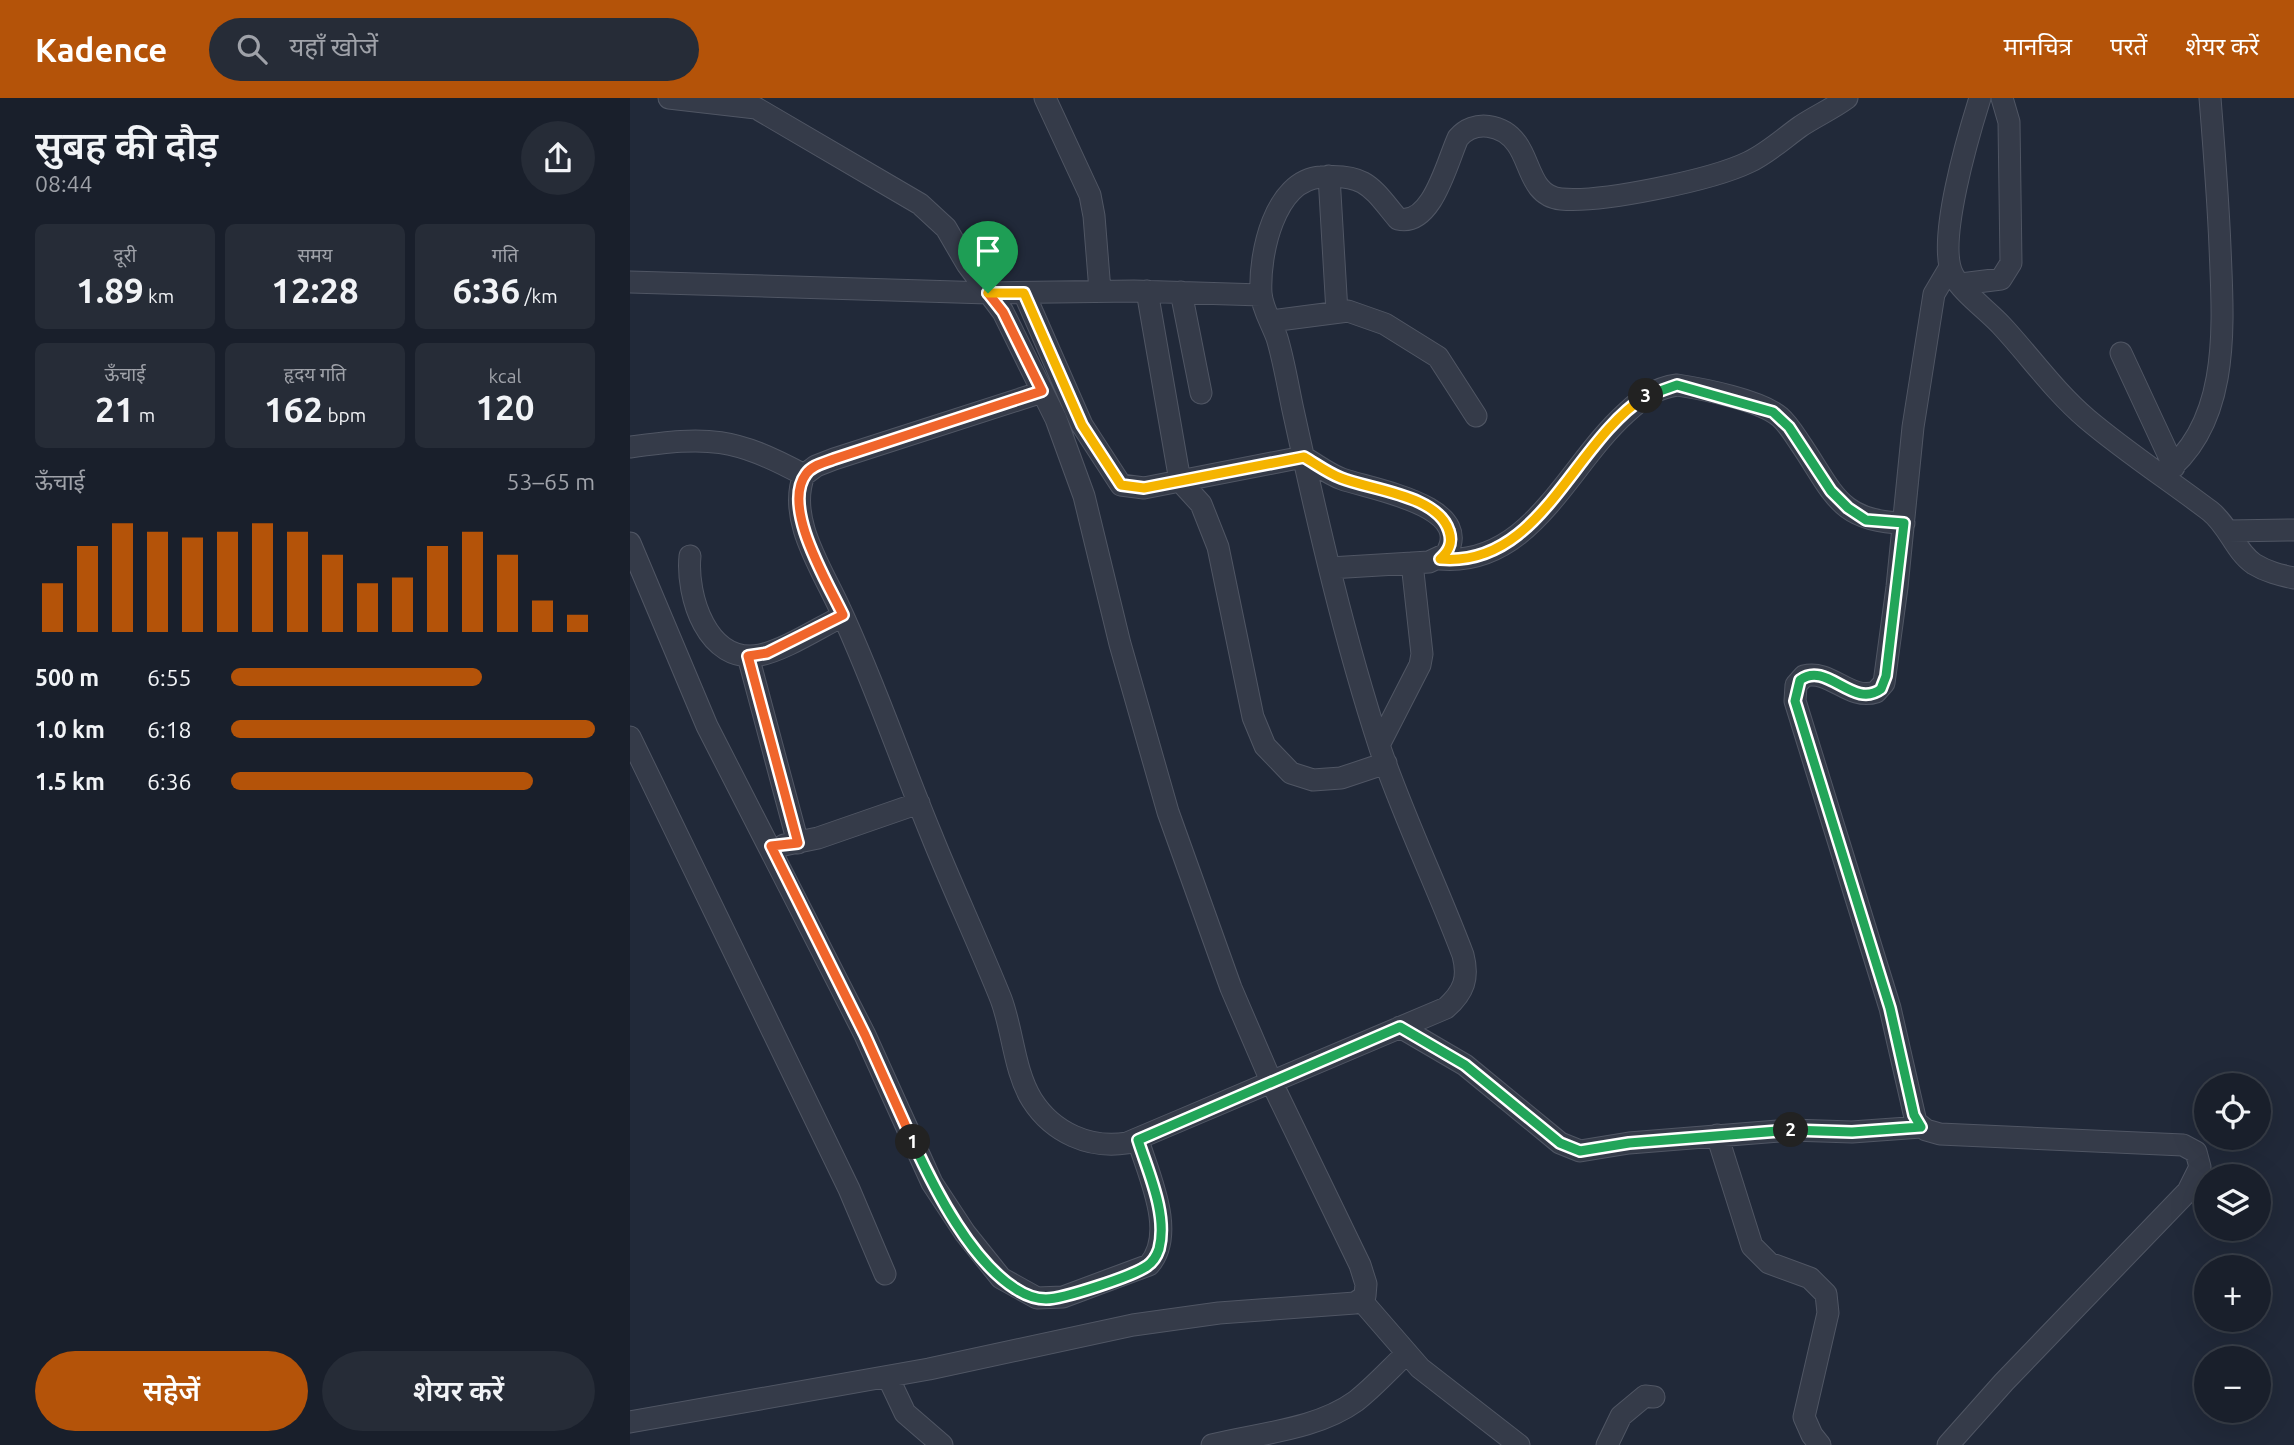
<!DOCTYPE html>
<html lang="hi">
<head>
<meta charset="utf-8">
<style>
  body { margin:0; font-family:Ubuntu,"Noto Sans Devanagari",sans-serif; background:#262c37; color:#f1f3f6; height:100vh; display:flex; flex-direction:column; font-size:26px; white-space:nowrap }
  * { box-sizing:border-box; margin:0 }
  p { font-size:23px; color:#9fa2a9 }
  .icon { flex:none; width:38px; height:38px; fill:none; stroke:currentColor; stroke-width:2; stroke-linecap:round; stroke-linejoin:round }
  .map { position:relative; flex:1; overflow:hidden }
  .drawer { display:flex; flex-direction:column; background:#191f2b; width:630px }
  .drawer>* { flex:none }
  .tools { position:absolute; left:1564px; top:975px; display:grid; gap:14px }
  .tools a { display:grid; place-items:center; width:77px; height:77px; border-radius:50%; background:#191f2b; box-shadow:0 7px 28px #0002,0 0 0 2px #373d47; font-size:35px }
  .pin { position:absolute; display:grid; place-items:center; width:60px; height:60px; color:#fff; margin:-72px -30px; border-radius:50% 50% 50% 0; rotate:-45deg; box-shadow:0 0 7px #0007 }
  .pin .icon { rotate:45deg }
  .km { position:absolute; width:35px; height:35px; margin:-18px; border-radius:50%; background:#222; color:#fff; font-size:19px; line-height:35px; text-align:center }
  .round { display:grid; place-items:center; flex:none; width:74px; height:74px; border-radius:37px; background:#262c37 }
  .head { display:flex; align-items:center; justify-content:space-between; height:119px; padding:0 35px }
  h1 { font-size:38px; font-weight:600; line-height:52px }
  .metrics { display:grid; grid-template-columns:repeat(3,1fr); gap:10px; height:119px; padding:7px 35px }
  .metrics div { display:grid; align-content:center; border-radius:10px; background:#262c37; text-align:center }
  .metrics b { font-size:35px; font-weight:600 }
  .metrics small { font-size:19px; font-weight:400 }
  .metrics p { font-size:19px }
  .chart { height:196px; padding:14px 35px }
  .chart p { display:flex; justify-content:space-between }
  .chart svg { width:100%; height:126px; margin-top:7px; stroke:#b45309; stroke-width:6 }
  .primary-button { display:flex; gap:14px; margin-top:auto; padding:14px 35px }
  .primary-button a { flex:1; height:80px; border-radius:42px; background:#b45309; color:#fff; font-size:28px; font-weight:600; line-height:80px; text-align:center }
  .primary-button a+a { background:#262c37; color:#f1f3f6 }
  ul { padding:0 35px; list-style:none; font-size:23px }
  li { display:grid; grid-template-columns:112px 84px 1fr; align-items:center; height:52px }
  li i { height:18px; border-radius:9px; background:#b45309 }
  header { display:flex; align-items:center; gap:42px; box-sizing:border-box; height:98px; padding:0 35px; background:#b45309; color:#fff }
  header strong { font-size:33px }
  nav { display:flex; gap:38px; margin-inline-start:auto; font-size:24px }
  .search { width:490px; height:63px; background:#262c37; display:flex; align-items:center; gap:18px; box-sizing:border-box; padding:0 24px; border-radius:38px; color:#9fa2a9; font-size:26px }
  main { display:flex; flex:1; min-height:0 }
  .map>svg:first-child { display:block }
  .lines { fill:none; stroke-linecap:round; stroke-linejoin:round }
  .minor-casing { stroke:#505664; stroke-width:23 }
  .minor { stroke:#353b49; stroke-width:21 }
  .split-1-casing { stroke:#fff; stroke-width:14 }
  .split-2-casing { stroke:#fff; stroke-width:14 }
  .split-3-casing { stroke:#fff; stroke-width:14 }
  .split-4-casing { stroke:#fff; stroke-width:14 }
  .split-1 { stroke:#f0652b; stroke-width:9 }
  .split-2 { stroke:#22a559; stroke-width:9 }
  .split-3 { stroke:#22a559; stroke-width:9 }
  .split-4 { stroke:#f5b400; stroke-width:9 }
</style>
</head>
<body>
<header>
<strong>Kadence</strong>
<div class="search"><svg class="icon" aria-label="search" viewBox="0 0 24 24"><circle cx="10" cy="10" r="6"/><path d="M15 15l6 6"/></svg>यहाँ खोजें</div>
<nav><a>मानचित्र</a><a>परतें</a><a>शेयर करें</a></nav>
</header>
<main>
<section class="drawer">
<div class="head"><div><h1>सुबह की दौड़</h1><p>08:44</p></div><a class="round"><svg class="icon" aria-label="share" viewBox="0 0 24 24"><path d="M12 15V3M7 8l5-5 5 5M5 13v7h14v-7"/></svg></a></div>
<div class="metrics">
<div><p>दूरी</p><b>1.89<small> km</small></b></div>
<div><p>समय</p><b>12:28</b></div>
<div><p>गति</p><b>6:36<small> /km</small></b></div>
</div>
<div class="metrics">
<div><p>ऊँचाई</p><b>21<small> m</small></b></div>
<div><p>हृदय गति</p><b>162<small> bpm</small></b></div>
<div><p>kcal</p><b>120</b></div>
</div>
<div class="chart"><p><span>ऊँचाई</span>53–65 m</p>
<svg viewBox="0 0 160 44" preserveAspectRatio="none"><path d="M5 44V27M15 44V14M25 44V6M35 44V9M45 44V11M55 44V9M65 44V6M75 44V9M85 44V17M95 44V27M105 44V25M115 44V14M125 44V9M135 44V17M145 44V33M155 44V38"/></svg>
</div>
<ul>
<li><b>500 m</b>6:55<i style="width:69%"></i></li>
<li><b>1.0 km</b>6:18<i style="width:100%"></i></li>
<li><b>1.5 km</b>6:36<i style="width:83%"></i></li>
</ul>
<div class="primary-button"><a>सहेजें</a><a>शेयर करें</a></div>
</section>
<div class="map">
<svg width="1664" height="1347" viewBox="0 0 1664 1347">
  <rect width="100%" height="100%" fill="#212939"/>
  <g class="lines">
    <defs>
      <path id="minor" d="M415 0 460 97 464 118 470 193
        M1350 0C1339 35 1306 145 1323 177 1331 193 1358 213 1371 227 1400 258 1424 293 1457 321 1496 354 1539 382 1580 413 1599 428 1605 453 1624 466 1637 474 1650 477 1664 480
        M699 78 707 214
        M0 184 358 195 504 193 631 197
        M1331 186 1371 181 1381 165 1379 24 1372 0
        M517 193 550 383 571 406 588 449 623 619 635 648 661 675 683 682 711 680 756 665
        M551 194 571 295
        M394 195 452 327 491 387 514 390 673 359C686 366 698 376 712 381 739 391 846 407 816 456L799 464 700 470
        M641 223 718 213 755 226 808 259 846 318
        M1491 255 1544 369
        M0 349C80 338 103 339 174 377 157 421 192 471 210 511 244 584 270 661 301 736 323 791 349 846 371 901 383 933 384 973 402 1002 423 1035 460 1051 497 1045L816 910C834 894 839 880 833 857 807 788 774 720 750 650 714 540 688 426 663 312 658 289 654 263 647 240 642 226 632 210 631 195 629 157 644 82 691 79 736 75 742 90 768 121 802 129 817 64 828 40 844 21 873 26 887 46 901 65 901 98 931 101 971 105 1082 82 1119 64 1138 55 1154 40 1171 28 1186 18 1202 11 1217 0
        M174 377 186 368 204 361 412 294
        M1532 377C1602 326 1593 225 1590 149 1588 99 1584 50 1580 0
        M1598 433 1664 432
        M0 445 77 628 235 937 302 1085 335 1135 371 1180 407 1200 433 1199 519 1167C547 1135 518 1076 508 1042
        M60 458C56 497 77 567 130 557 155 552 190 529 213 518
        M810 461C901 469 937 368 996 315 1011 301 1025 290 1047 287 1073 291 1130 302 1150 319 1158 326 1164 336 1170 345 1203 393 1208 424 1274 425
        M118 558 168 745
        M0 639 219 1091 255 1176
        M749 647 790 567 792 556 782 465
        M154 747 188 740 289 705
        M770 929 835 967 930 1045 950 1053 999 1045 1161 1032 1222 1034 1291 1029
        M1087 1037 1122 1148 1139 1165 1180 1180 1196 1196 1198 1215 1174 1319 1182 1337 1190 1347
        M731 1202 790 1270 889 1347
        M258 1279 275 1315 312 1347
        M0 1324 299 1271 503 1227 589 1215 725 1205 735 1198 736 1186 730 1167 641 983 601 890 538 714 490 546 454 398 426 321 373 214 337 166 316 130 290 106 126 10 39 0
        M582 1347C629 1335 686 1332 726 1303 744 1289 760 1271 777 1255
        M977 1347 991 1318 1015 1298 1024 1299
        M1318 1347 1374 1284 1558 1093 1570 1069 1566 1054 1553 1047 1310 1036 1296 1032 1286 1024 1260 910 1165 603 1166 587 1174 578C1201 571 1219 603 1246 594L1254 585 1267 489 1283 329 1304 196 1320 169"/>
    </defs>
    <use href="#minor" class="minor-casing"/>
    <use href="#minor" class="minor"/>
  </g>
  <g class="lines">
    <defs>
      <path id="split-1" d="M283 1044 235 937 141 748 168 745 118 558 137 555 213 517C198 485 151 409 176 376 182 367 194 365 204 361L412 293 373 214 358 195"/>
      <path id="split-2" d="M283 1044C305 1092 341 1163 386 1191 395 1197 406 1201 416 1201 433 1201 503 1178 517 1168 523 1164 527 1157 529 1151 538 1116 518 1074 508 1042L770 929 835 967 930 1045 950 1053 999 1045 1161 1032"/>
      <path id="split-3" d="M1016 298 1047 287 1143 314 1159 329 1201 393 1218 410 1236 422 1274 425 1256 578 1251 591C1223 612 1197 562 1170 582L1165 603 1260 910 1284 1017 1291 1029 1222 1034 1161 1032"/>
      <path id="split-4" d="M358 195H394L452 327 491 387 514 390 674 359C686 366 698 375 711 380 741 392 808 397 819 433 823 445 819 453 810 461 911 470 942 345 1016 298"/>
    </defs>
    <use href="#split-1" class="split-1-casing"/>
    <use href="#split-2" class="split-2-casing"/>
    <use href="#split-3" class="split-3-casing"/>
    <use href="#split-4" class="split-4-casing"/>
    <use href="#split-1" class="split-1"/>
    <use href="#split-2" class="split-2"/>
    <use href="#split-3" class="split-3"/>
    <use href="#split-4" class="split-4"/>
  </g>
</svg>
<div class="tools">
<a><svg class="icon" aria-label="locate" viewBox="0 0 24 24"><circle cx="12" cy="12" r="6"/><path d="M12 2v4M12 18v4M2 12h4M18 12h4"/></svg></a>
<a><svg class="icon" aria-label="layers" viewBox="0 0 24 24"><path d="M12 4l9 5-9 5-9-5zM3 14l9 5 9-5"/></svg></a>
<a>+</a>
<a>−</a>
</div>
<div class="pin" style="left:358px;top:195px;background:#1e9e55"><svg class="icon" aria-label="arrive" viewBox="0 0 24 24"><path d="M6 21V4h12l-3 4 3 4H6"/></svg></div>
<b class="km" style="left:283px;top:1044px">1</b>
<b class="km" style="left:1161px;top:1032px">2</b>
<b class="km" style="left:1016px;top:298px">3</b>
</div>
</main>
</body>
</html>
